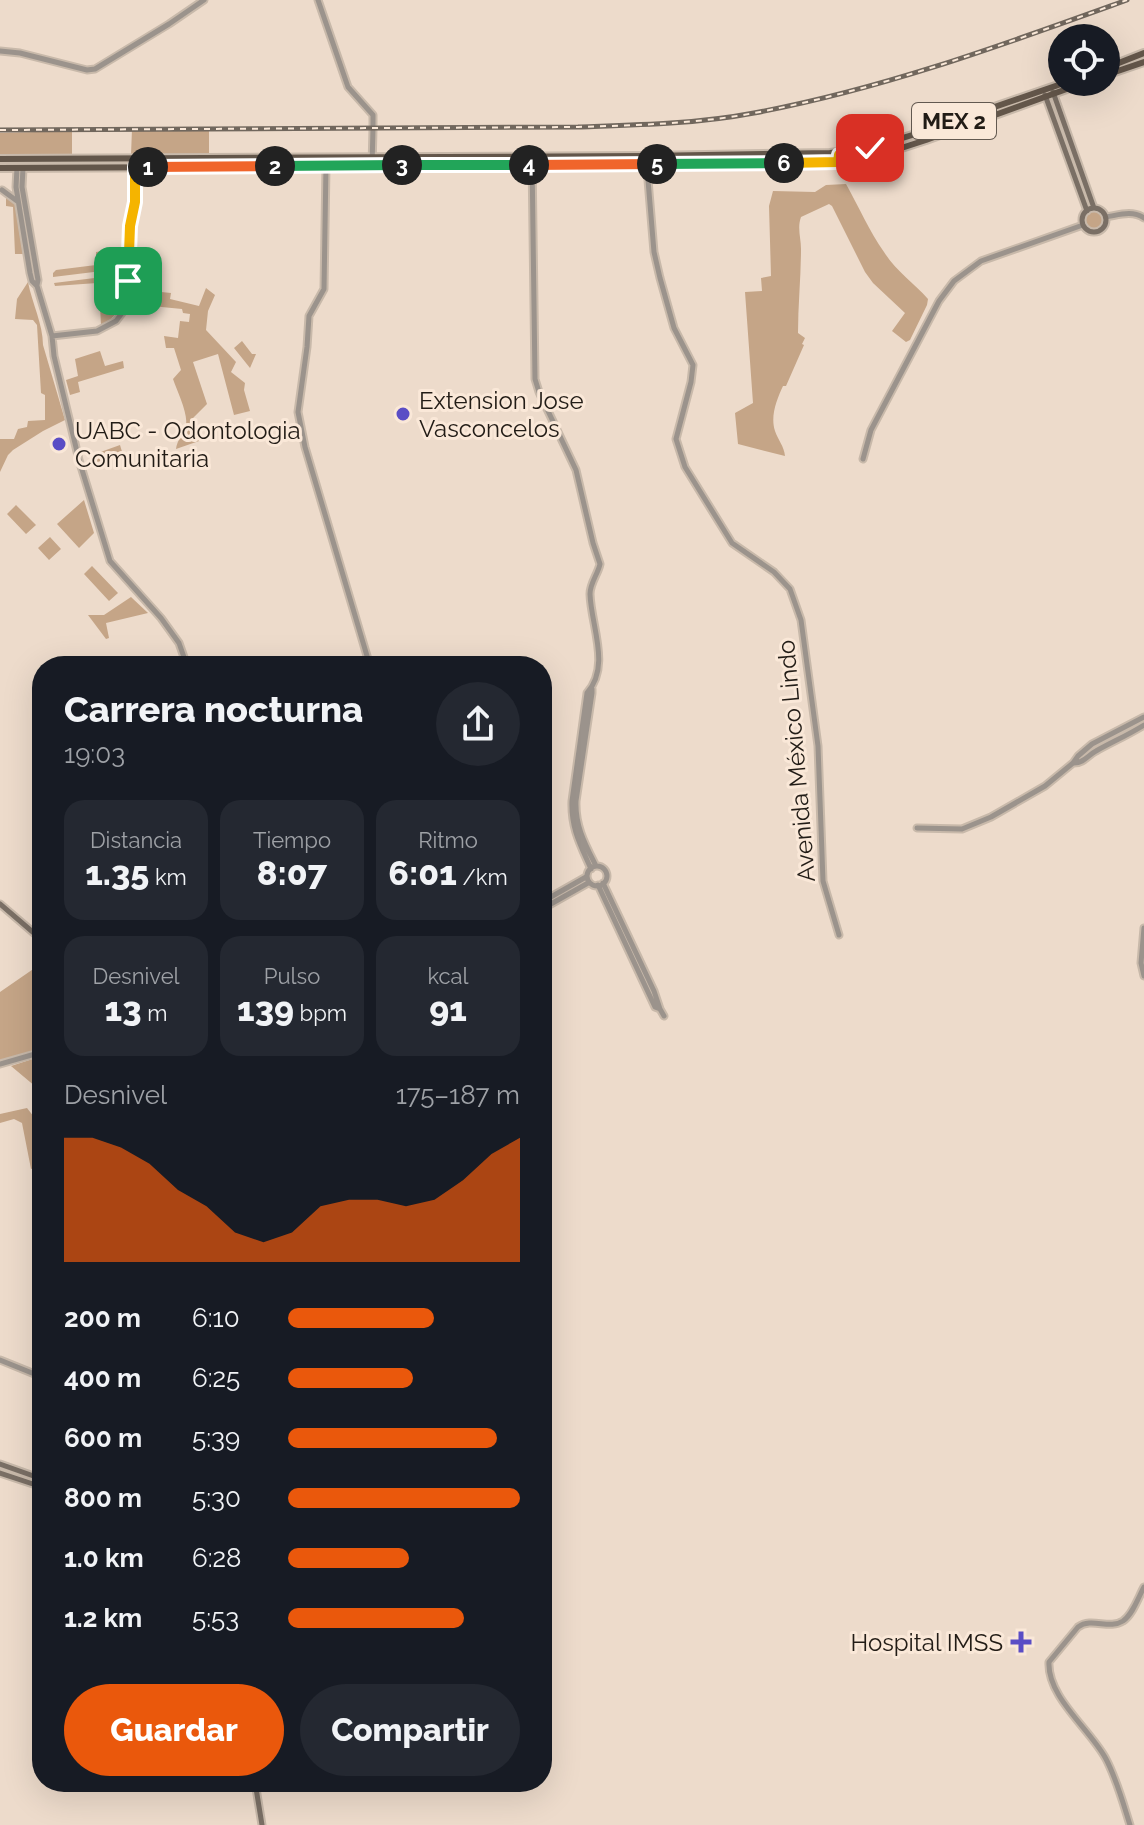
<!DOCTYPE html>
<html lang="es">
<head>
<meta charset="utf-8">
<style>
  body { margin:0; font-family:Raleway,sans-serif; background:#242831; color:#f1f3f6; height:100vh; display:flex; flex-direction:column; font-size:30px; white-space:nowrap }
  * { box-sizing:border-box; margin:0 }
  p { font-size:26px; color:#9ea1a6 }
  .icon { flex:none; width:44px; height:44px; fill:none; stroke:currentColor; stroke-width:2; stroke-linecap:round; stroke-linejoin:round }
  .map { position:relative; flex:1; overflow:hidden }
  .drawer { position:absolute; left:32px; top:656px; width:520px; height:1136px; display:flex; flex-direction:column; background:#171b24; border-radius:32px; box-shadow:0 8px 32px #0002 }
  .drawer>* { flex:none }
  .controls { position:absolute; left:1048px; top:24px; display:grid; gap:16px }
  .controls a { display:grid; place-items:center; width:72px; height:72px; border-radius:50%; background:#171b24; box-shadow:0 8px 32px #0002; font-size:40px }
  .pin { position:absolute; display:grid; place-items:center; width:68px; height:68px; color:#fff; margin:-34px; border-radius:16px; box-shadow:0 4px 12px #0006 }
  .km { position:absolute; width:40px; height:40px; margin:-20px; border-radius:50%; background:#222; color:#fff; font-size:22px; line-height:40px; text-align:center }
  .round { display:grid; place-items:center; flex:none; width:84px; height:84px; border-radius:42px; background:#242831 }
  .head { display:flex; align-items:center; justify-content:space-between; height:136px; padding:0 32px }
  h1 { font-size:36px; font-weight:800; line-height:60px }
  .stats { display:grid; grid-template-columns:repeat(3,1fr); gap:12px; height:136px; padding:8px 32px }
  .stats div { display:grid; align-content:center; border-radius:20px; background:#242831; text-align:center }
  .stats b { font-size:34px; font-weight:800 }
  .stats small { font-size:22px; font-weight:400 }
  .stats p { font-size:22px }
  .chart { height:224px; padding:16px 32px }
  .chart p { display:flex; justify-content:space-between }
  .chart svg { width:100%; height:144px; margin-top:8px; fill:#ea580c; opacity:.7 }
  .cta { display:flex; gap:16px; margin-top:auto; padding:16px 32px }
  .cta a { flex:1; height:92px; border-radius:48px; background:#ea580c; color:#fff; font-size:32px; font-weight:800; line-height:92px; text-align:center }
  .cta a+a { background:#242831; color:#f1f3f6 }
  ul { padding:0 32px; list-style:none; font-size:26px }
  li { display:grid; grid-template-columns:128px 96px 1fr; align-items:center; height:60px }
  li i { height:20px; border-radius:10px; background:#ea580c }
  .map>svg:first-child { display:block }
  .green { fill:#c5a587 }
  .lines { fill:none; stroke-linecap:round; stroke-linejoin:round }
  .tertiary-casing { stroke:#c8b9aa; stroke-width:9 }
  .secondary-casing { stroke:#c8b9aa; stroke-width:9 }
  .primary-casing { stroke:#c8b9aa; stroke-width:10 }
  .tertiary { stroke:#9b938c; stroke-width:5 }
  .secondary { stroke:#7a6f65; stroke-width:5 }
  .primary { stroke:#63564a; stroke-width:6 }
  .rail-casing { stroke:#71675d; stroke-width:5 }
  .rail { stroke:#fae8d8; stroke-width:2; stroke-dasharray:6; stroke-linecap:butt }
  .split-1-casing { stroke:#fff; stroke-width:16 }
  .split-2-casing { stroke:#fff; stroke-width:16 }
  .split-3-casing { stroke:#fff; stroke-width:16 }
  .split-4-casing { stroke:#fff; stroke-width:16 }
  .split-5-casing { stroke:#fff; stroke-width:16 }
  .split-6-casing { stroke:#fff; stroke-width:16 }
  .split-7-casing { stroke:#fff; stroke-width:16 }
  .split-1 { stroke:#f5b400; stroke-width:10 }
  .split-2 { stroke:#f0652b; stroke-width:10 }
  .split-3 { stroke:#22a559; stroke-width:10 }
  .split-4 { stroke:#22a559; stroke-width:10 }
  .split-5 { stroke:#f0652b; stroke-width:10 }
  .split-6 { stroke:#22a559; stroke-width:10 }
  .split-7 { stroke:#f5b400; stroke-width:10 }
  .poi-dot { fill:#5a4dc5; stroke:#fae8d8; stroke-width:3 }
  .labels { text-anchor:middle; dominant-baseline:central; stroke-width:6; stroke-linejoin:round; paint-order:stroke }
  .shield { fill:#fae8d8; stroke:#635950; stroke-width:2 }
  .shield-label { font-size:22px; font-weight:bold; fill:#221c16 }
  .poi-label { font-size:24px; fill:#221c16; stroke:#fae8d8; text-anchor:start }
  .street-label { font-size:24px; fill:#221c16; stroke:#fae8d8 }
</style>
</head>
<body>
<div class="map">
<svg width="1144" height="1825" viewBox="0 0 1144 1825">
  <rect width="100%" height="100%" fill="#eddbcb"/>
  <path class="green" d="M209 128V154L131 155 132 129Z
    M72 131V154L0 155V133Z
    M846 184C859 207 869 231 884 252 896 271 914 283 928 299L927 305 910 340 906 342 892 331 905 313 873 283 865 272 832 206 829 204 801 217C797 228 801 238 801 249 801 277 798 305 798 333L805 338 802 344 804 345 786 386H783C777 399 770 416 775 431 778 440 784 446 785 456L738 444 735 413 753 403 745 292 762 291 761 278 771 276 769 206 773 191 815 192 826 185Z
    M6 195 15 204 23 254H15L13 207 6 206Z
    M1085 220a9 9 0 1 1 18 0a9 9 0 1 1-18 0Z
    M124 248 122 295C117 294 113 286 111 282L55 286 54 283 119 275V259L102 261V271L53 277V273L56 270 96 265V252Z
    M28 282C32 303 43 324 43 345L65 420 43 431 13 450 8 455 0 472V439H14L18 429 27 427 28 421 45 420V395L41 393 37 325 33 320 15 319 17 299Z
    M206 288 215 295 208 311 206 330 236 362 231 372 245 383 244 390 250 411 234 415 218 354 193 362 207 404 193 418 199 441 176 449C177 440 184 433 186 424 188 413 177 391 173 379L181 370 174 348H166L164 336 178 338 180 321 189 322 190 314 183 313 182 309 131 304 132 289 171 293 170 299 199 306Z
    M114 296 121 302C117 314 112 320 101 325L100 306 111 305V297Z
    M242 341 252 354H256L250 368 234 348Z
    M100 351 105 366 123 361 124 368 78 382 80 392 70 395 66 380 78 376 75 359Z
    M120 445 123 455 97 462 95 454Z
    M84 500 94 533 79 548 57 524Z
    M16 505 36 525 26 534 7 514Z
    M50 537 61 549 49 560 38 548Z
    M92 566 118 593 109 601 84 574Z
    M131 597 148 613 106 623 109 638 106 639 88 615H104Z
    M42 963V1052L0 1064V992Z
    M42 1056V1100L36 1087 11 1066Z
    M27 1108 34 1117 42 1114V1171L35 1173 34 1168 31 1169 22 1123 14 1119 0 1123V1114Z"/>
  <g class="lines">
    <defs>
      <path id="tertiary" d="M318 0 348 87 373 115V125
        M0 51 20 53 87 70 95 69 169 24 204 0
        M646 156 654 252 660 278 674 328 693 365 691 382 676 439 685 467 732 543 774 572 790 589 801 620 818 746 823 881 839 935
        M532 157 535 379 539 392 576 470 593 543 600 564C598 574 590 583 590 594 591 626 611 666 587 693L572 801C571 828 580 844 591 869
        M326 166 324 289 309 316 307 347 298 412 305 447 370 666
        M372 166 373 129
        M17 168 16 187 30 273 32 281 37 286 52 336 54 356 79 460 110 561 161 618 179 643 186 663
        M23 168 22 187 38 280 37 285
        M2 190 17 201
        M1106 217C1119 215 1132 210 1144 218
        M52 336 97 331 116 321 125 309 128 288 130 226 135 202V167
        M863 459 871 430 939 301 954 281 981 261 1083 225
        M592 689V693L576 801C575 826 585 844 596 866
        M1074 763C1084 763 1088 755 1096 751 1112 742 1128 735 1144 725
        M917 828 962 829 991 817 1045 786 1073 763 1078 756 1092 744 1144 717
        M587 876a10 10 0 1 1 20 0a10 10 0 1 1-20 0Z
        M603 883 654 991 660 1009
        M598 885 655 1007 660 1009 664 1016
        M542 902 586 877
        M542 909 588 883
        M1144 928 1141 963 1144 976
        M0 1064 42 1052
        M0 1360 42 1377
        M1130 1825C1123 1803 1117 1780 1106 1759 1090 1729 1047 1697 1049 1662L1078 1627C1092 1617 1109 1630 1123 1621 1133 1614 1138 1598 1144 1587"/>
      <path id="secondary" d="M1053 92 1094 208
        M1045 95 1087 211
        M1082 220a12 12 0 1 1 24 0a12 12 0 1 1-24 0Z
        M0 904 42 940
        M0 1464 42 1479
        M0 1473 42 1487
        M255 1782 262 1825"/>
      <path id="primary" d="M1106 68 1144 53
        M1106 75 1144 62
        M0 159 646 156 830 153 870 148 922 132 1067 82
        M0 168 616 165 838 162 883 154 926 140 1086 82"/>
    </defs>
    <use href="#tertiary" class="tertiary-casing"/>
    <use href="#secondary" class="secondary-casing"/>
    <use href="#primary" class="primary-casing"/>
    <use href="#tertiary" class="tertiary"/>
    <use href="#secondary" class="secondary"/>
    <use href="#primary" class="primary"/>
    <defs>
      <path id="rail" d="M0 130 578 127C637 125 696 124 754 113 883 89 1005 44 1127 0"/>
    </defs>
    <use href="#rail" class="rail-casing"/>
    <use href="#rail" class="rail"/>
  </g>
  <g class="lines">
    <defs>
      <path id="split-1" d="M128 281 130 226 135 202V167H148"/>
      <path id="split-2" d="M148 167 275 166"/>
      <path id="split-3" d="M275 166 402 165"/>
      <path id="split-4" d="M402 165H529"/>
      <path id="split-5" d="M529 165 657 164"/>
      <path id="split-6" d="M657 164 784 163"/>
      <path id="split-7" d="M784 163 838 162 839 155 870 148"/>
    </defs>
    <use href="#split-1" class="split-1-casing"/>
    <use href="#split-2" class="split-2-casing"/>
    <use href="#split-3" class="split-3-casing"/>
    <use href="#split-4" class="split-4-casing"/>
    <use href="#split-5" class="split-5-casing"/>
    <use href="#split-6" class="split-6-casing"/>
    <use href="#split-7" class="split-7-casing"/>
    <use href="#split-1" class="split-1"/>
    <use href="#split-2" class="split-2"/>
    <use href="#split-3" class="split-3"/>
    <use href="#split-4" class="split-4"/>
    <use href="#split-5" class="split-5"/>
    <use href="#split-6" class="split-6"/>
    <use href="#split-7" class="split-7"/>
  </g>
  <g class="poi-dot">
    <circle cx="403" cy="414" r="8"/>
    <circle cx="59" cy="444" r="8"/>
    <path d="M1017 1630h8v8h8v8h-8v8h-8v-8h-8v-8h8z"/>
  </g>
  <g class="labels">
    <rect class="shield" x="912" y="103" width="84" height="36" rx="6"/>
    <g class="shield-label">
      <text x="954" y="121">MEX 2</text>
    </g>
    <g class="poi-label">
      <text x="419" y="400">Extension Jose<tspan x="419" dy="28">Vasconcelos</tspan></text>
      <text x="75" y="430">UABC - Odontologia<tspan x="75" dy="28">Comunitaria</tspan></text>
      <text x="1003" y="1642" text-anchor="end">Hospital IMSS</text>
    </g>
    <g class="street-label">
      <text transform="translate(796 761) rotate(-95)">Avenida México Lindo</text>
    </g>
  </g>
</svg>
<div class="controls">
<a><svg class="icon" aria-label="locate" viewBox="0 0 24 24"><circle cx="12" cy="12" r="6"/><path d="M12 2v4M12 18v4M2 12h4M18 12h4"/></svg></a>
</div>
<div class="pin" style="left:128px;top:281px;background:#1e9e55"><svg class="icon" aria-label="arrive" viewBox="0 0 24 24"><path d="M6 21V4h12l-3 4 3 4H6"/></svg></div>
<div class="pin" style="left:870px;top:148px;background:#d93025"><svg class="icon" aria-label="check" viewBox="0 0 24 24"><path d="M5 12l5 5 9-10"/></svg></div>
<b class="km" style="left:148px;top:167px">1</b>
<b class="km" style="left:275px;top:166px">2</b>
<b class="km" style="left:402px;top:165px">3</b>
<b class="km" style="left:529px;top:165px">4</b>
<b class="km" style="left:657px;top:164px">5</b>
<b class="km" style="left:784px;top:163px">6</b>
<section class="drawer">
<div class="head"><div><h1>Carrera nocturna</h1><p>19:03</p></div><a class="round"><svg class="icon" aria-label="share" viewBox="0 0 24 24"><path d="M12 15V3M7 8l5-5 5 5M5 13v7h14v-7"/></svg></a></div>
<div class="stats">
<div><p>Distancia</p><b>1.35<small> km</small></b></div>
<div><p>Tiempo</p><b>8:07</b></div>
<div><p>Ritmo</p><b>6:01<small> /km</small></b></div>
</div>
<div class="stats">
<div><p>Desnivel</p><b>13<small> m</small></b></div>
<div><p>Pulso</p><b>139<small> bpm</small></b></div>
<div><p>kcal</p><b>91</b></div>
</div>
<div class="chart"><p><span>Desnivel</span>175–187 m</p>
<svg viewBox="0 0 160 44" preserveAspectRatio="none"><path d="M0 44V6L10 6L20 9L30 14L40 22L50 27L60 35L70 38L80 35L90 27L100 25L110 25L120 27L130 25L140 19L150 11L160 6V44z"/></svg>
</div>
<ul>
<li><b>200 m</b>6:10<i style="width:63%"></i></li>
<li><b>400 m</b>6:25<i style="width:54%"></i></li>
<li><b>600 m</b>5:39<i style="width:90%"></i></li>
<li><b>800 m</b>5:30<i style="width:100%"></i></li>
<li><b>1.0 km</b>6:28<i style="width:52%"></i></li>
<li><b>1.2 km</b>5:53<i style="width:76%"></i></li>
</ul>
<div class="cta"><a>Guardar</a><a>Compartir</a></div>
</section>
</div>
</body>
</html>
